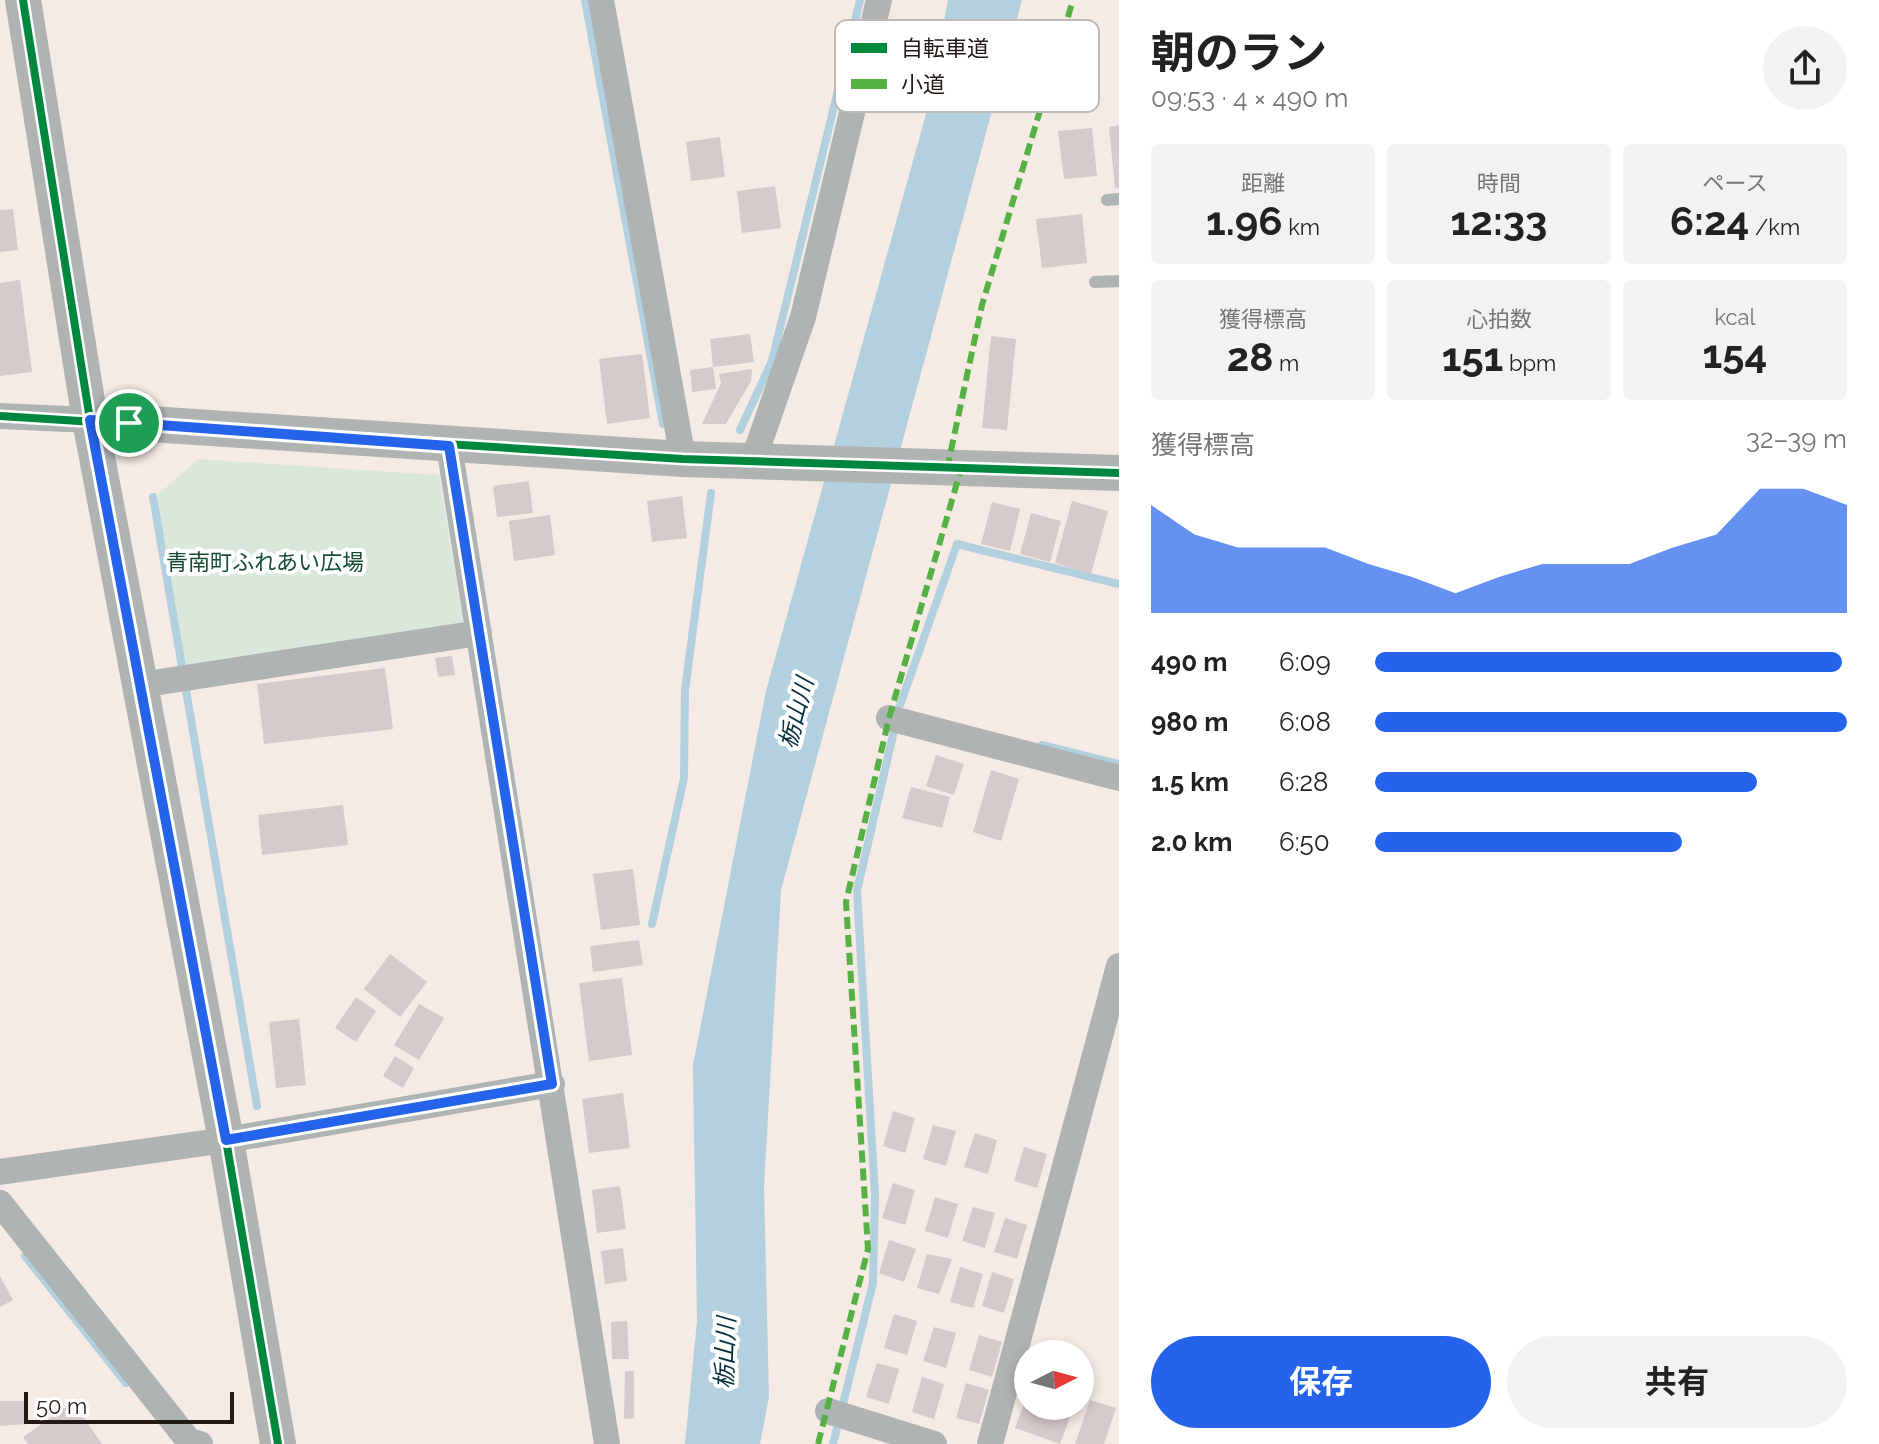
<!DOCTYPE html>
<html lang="ja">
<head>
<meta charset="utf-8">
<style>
  body { margin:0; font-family:Raleway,"Noto Sans JP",sans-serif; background:#f2f2f2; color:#222; height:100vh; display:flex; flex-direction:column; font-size:30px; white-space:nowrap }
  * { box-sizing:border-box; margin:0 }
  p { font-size:26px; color:#767676 }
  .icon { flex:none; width:44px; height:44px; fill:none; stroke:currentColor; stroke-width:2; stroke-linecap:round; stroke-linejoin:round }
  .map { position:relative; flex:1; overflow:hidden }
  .panel { display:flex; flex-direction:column; background:#fff; width:760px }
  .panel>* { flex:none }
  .needle { width:52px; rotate:84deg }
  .tools { position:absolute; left:1014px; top:1340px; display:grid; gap:16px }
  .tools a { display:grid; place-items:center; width:80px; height:80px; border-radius:50%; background:#fff; box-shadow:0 4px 12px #0003; font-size:40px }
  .scale { position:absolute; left:24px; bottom:20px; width:210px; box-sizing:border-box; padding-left:8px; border:4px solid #221914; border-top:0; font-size:22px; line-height:28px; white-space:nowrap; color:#221914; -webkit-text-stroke:6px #fff; paint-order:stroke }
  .pin { position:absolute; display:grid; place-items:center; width:68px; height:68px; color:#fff; margin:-34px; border:4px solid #fff; border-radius:50%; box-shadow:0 2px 8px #0007 }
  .round { display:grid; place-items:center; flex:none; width:84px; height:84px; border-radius:42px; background:#f2f2f2 }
  .summary { display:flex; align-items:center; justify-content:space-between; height:136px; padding:0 32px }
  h1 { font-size:44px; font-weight:700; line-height:60px }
  .stats { display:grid; grid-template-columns:repeat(3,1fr); gap:12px; height:136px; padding:8px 32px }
  .stats div { display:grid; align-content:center; border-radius:8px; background:#f2f2f2; text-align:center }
  .stats b { font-size:40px; font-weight:700 }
  .stats small { font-size:22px; font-weight:400 }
  .stats p { font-size:22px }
  .chart { height:224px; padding:16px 32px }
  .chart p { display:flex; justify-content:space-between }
  .chart svg { width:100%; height:144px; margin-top:8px; fill:#2563eb; opacity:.7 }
  .button { display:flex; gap:16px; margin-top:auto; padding:16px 32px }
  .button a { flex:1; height:92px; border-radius:48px; background:#2563eb; color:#fff; font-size:32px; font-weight:700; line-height:92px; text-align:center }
  .button a+a { background:#f2f2f2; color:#222 }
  ul { padding:0 32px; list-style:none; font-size:26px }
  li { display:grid; grid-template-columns:128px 96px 1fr; align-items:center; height:60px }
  li i { height:20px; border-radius:10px; background:#2563eb }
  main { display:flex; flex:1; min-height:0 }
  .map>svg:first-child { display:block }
  .green { fill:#d9e8da }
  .water { fill:#b2d0de }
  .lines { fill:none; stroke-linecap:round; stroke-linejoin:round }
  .stream { stroke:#b2d0de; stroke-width:8 }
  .building { fill:#d7cacb }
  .lane { stroke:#aeb4b4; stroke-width:12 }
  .street { stroke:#aeb4b4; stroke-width:26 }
  .secondary { stroke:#afb3b1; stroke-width:36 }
  .quiet { stroke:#55b144; stroke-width:6; stroke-dasharray:12 6; stroke-linecap:butt }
  .cycleway-casing { stroke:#fff; stroke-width:13 }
  .cycleway { stroke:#00873e; stroke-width:8 }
  .route-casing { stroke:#fff; stroke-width:16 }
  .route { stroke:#2563eb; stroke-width:10 }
  .labels { text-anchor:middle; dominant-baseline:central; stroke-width:8; stroke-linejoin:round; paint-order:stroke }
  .park-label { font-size:22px; fill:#164c33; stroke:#fff }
  .water-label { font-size:24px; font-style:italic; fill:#053041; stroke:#fff }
  .key { fill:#fff; stroke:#bdbab8; stroke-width:2 }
  .key-label { font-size:22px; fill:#221914 }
</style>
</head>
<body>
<main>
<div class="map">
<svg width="1119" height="1444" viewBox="0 0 1119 1444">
  <rect width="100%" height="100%" fill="#f5eae4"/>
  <path class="green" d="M198 459 439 475 465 631 183 673 155 497Z"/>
  <path class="water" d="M948 0H1022L781 890 764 1187 769 1397 760 1444H685L697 1321 693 1065 766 691 926 114Z"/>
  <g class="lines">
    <path class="stream" d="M585 0 663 424
      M740 430 772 361 860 0
      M153 497 257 1106
      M899 708 957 544 1119 584
      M1042 745 1119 764
      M652 924 684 778 685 690 711 493
      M25 1256 126 1383
      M833 1444 873 1283 875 1195 857 891 896 722"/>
  </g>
  <path class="building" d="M1119 125V188H1115L1109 127Z
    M1092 128 1097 176 1064 179 1058 131Z
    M720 137 725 177 691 181 686 142Z
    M775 186 781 228 742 233 737 191Z
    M13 209 18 250 0 252V210Z
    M1082 214 1087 263 1042 268 1036 219Z
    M20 280 32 372 0 376V283Z
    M750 334 754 362 713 367 710 339Z
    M991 336 1016 339 1007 430 982 428Z
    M642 354 650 418 607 424 599 359Z
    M713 367 716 389 692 392 690 370Z
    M752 369 751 381 726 424H702L721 383 719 374Z
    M529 481 533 513 497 517 493 486Z
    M682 496 687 538 652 542 647 501Z
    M1072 501 1108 511 1091 574 1055 563Z
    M992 502 1020 509 1010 551 981 544Z
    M1031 513 1061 521 1050 562 1020 554Z
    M550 515 555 555 514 561 509 521Z
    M452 656 455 675 438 677 435 658Z
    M385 668 393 729 264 744 257 684Z
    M936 755 964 764 954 795 926 786Z
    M991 770 1019 779 1001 841 973 832Z
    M911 787 950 797 942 828 902 818Z
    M343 805 348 845 262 855 258 815Z
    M633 869 640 925 601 930 593 874Z
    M639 940 643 965 593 972 590 946Z
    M390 954 427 982 400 1017 364 989Z
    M622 978 632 1055 589 1061 579 983Z
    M356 997 376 1011 356 1042 335 1028Z
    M419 1004 444 1018 419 1060 394 1045Z
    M299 1019 306 1085 276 1088 269 1022Z
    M395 1056 414 1068 403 1088 383 1076Z
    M623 1093 630 1148 589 1153 582 1099Z
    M893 1111 915 1118 905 1153 883 1146Z
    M933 1125 956 1131 946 1166 923 1159Z
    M975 1133 997 1140 988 1174 964 1167Z
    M1024 1147 1047 1154 1037 1188 1014 1181Z
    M893 1183 915 1190 905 1225 882 1218Z
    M620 1186 626 1229 597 1233 592 1190Z
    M935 1197 958 1204 948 1238 925 1231Z
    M973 1207 995 1213 985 1248 962 1241Z
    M1005 1218 1027 1225 1017 1259 994 1252Z
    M889 1240 916 1249 904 1282 879 1273Z
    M623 1248 627 1281 605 1284 601 1251Z
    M927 1254 952 1259 939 1294 917 1288Z
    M960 1267 983 1274 973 1308 950 1302Z
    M992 1272 1014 1279 1004 1313 982 1306Z
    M0 1276 13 1300 0 1307Z
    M894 1314 917 1321 907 1355 884 1348Z
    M627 1321 629 1359H612L611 1322Z
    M934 1327 956 1333 946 1368 923 1361Z
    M979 1335 1002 1342 992 1377 969 1370Z
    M877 1363 899 1369 889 1404 866 1397Z
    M625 1371H634V1418L624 1419Z
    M922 1377 944 1384 934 1419 912 1412Z
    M966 1383 989 1390 979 1424 956 1418Z
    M1028 1393V1406H1074L1060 1444 1015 1428Z
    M1090 1400 1116 1408 1104 1444H1075Z
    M0 1401H27V1424L0 1426Z
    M73 1402 102 1444H28L23 1437Z"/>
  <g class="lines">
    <path class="lane" d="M1107 200 1119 199
      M1095 282 1119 281"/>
    <path class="street" d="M601 0 683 459
      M0 416 90 420
      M449 446 607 1444
      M753 461 803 317 879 0
      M140 685 479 633
      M889 718 1119 778
      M0 1172 226 1140 552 1084
      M0 1203 189 1441 200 1444
      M828 1411 934 1444
      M990 1444 1119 966"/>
    <path class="secondary" d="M23 0 90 420 226 1140 278 1444
      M90 420 683 459 1119 473"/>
    <path class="quiet" d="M947 469 982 305 1073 0
      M818 1444 868 1249 846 902 889 718 961 469"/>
    <defs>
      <path id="cycleway" d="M23 0 90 420 226 1140 278 1444
        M0 416 683 459 1119 473"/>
    </defs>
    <use href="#cycleway" class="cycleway-casing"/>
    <use href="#cycleway" class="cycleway"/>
  </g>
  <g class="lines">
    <defs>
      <path id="route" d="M90 420 449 446 552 1084 226 1140Z"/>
    </defs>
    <use href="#route" class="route-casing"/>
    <use href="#route" class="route"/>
  </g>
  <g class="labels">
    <g class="park-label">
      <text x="265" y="562">青南町ふれあい広場</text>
    </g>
    <g class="water-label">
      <text transform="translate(796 713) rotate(-75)">栃山川</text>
      <text transform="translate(725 1353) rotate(-88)">栃山川</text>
    </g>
  </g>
  <rect x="835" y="20" width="264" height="92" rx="12" class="key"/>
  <rect x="851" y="43" width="36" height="10" fill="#00873e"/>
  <rect x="851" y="79" width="36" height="10" fill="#55b144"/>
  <g class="key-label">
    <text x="901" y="56">自転車道</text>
    <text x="901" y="92">小道</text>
  </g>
</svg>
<div class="tools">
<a><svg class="needle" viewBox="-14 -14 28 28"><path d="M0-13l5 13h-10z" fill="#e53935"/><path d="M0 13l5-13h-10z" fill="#767676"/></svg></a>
</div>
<div class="scale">50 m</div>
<div class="pin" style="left:129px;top:423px;background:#1e9e55"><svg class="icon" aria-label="arrive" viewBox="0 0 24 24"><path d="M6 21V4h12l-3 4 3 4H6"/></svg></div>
</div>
<section class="panel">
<div class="summary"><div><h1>朝のラン</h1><p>09:53 · 4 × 490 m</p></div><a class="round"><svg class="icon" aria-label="share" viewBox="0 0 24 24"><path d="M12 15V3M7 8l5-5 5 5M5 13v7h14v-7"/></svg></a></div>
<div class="stats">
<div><p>距離</p><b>1.96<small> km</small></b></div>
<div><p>時間</p><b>12:33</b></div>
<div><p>ペース</p><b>6:24<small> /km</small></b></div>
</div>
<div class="stats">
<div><p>獲得標高</p><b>28<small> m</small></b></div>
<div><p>心拍数</p><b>151<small> bpm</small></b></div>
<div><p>kcal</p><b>154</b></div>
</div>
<div class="chart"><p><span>獲得標高</span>32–39 m</p>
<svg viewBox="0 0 160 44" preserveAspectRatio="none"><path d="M0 44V11L10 20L20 24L30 24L40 24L50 29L60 33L70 38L80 33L90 29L100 29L110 29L120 24L130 20L140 6L150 6L160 11V44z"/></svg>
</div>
<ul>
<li><b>490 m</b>6:09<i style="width:99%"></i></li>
<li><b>980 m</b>6:08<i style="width:100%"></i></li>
<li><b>1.5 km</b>6:28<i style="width:81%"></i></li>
<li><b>2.0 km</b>6:50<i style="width:65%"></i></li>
</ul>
<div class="button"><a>保存</a><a>共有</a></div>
</section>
</main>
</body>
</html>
